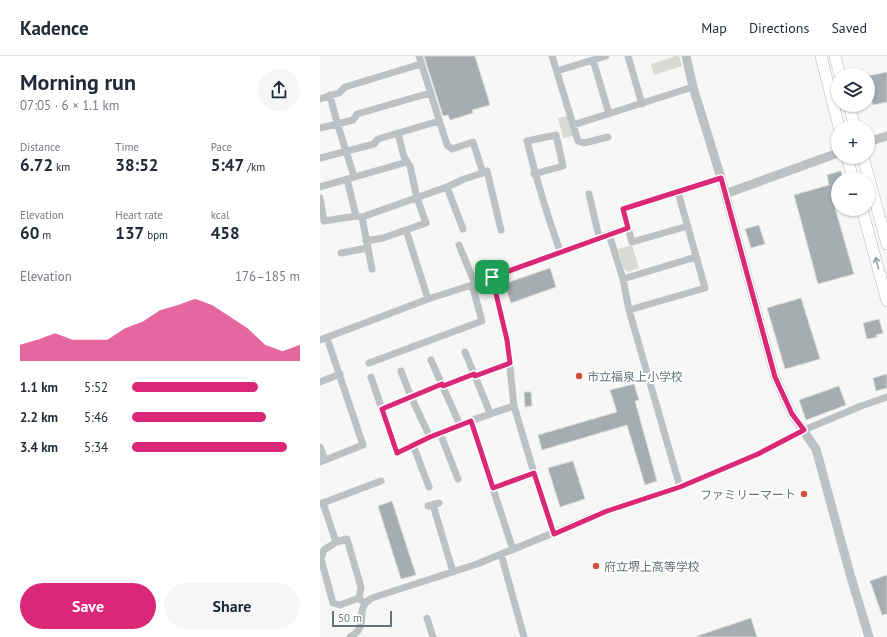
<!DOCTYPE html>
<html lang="en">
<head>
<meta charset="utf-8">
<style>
  body { margin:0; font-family:"PT Sans","Noto Sans JP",sans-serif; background:#f6f6f7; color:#1f2937; height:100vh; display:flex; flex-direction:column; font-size:15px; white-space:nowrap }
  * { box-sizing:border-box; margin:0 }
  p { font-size:13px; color:#747a83 }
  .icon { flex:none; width:22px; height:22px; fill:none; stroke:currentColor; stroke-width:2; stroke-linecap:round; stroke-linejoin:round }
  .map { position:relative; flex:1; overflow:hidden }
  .sheet { display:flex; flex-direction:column; background:#fff; width:320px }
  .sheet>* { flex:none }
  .buttons { position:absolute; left:511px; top:12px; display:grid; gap:8px }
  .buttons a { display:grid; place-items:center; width:44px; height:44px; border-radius:50%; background:#fff; box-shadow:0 1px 3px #0004; font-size:20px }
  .scale { position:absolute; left:12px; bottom:10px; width:60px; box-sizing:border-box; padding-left:4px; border:2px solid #66757c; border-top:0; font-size:11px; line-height:14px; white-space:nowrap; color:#66757c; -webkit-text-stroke:3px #fff; paint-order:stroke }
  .pin { position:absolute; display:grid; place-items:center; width:34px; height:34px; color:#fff; margin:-17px; border-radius:8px; box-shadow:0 2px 6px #0006 }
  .round { display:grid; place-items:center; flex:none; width:42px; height:42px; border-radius:21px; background:#f6f6f7 }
  .summary { display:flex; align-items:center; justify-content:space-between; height:68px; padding:0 20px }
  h1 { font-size:22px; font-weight:700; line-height:30px }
  .stats { display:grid; grid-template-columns:repeat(3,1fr); gap:6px; height:68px; padding:4px 20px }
  .stats div { display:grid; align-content:center }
  .stats b { font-size:17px; font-weight:700 }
  .stats small { font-size:11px; font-weight:400 }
  .stats p { font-size:11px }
  .chart { height:112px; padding:8px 20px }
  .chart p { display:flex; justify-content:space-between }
  .chart svg { width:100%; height:72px; margin-top:4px; fill:#db2777; opacity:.7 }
  .action { display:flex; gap:8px; margin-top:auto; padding:8px 20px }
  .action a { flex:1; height:46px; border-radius:24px; background:#db2777; color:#fff; font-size:16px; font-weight:700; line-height:46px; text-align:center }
  .action a+a { background:#f6f6f7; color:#1f2937 }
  ul { padding:0 20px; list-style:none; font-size:13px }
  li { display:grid; grid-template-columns:64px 48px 1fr; align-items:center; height:30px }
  li i { height:10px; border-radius:5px; background:#db2777 }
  header { display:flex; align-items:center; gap:24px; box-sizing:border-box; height:56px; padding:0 20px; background:#fff; border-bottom:1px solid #e0e1e3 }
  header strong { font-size:19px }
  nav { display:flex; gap:22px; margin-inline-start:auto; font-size:14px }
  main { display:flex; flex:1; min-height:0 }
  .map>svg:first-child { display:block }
  .green { fill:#d8dbd4 }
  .building { fill:#a5adb1; stroke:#d9d9d7 }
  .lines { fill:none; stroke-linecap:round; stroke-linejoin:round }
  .primary-casing { stroke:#b1b6b8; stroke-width:12 }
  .minor { stroke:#bdc1c4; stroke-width:7 }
  .tertiary { stroke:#bdc1c4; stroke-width:9 }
  .primary { stroke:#fff; stroke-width:11 }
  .oneway { stroke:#949ea3 }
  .route-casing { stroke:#fff; stroke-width:8 }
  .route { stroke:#db2777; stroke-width:5 }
  .poi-dot { fill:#cf513d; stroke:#fff; stroke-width:1.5 }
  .labels { text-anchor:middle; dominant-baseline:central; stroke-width:4; stroke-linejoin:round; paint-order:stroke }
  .poi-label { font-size:12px; fill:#66757c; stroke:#fff; text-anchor:start }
</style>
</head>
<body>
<header>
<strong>Kadence</strong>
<nav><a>Map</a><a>Directions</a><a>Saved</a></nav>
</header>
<main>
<section class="sheet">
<div class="summary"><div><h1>Morning run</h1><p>07:05 · 6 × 1.1 km</p></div><a class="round"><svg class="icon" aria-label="share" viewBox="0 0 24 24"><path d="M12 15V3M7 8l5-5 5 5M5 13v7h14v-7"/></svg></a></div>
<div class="stats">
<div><p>Distance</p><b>6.72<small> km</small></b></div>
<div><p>Time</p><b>38:52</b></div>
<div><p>Pace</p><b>5:47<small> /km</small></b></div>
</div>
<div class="stats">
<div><p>Elevation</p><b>60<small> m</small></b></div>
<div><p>Heart rate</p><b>137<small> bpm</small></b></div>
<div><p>kcal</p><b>458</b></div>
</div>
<div class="chart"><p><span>Elevation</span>176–185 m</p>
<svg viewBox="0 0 160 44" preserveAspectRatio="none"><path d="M0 44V34L10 31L20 27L30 31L40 31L50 31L60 24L70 20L80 13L90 10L100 6L110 10L120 17L130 24L140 34L150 38L160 34V44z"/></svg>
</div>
<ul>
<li><b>1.1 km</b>5:52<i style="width:75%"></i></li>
<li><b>2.2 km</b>5:46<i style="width:80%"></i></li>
<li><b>3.4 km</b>5:34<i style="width:92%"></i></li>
</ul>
<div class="action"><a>Save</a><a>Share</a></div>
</section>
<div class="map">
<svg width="567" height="581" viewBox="0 0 567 581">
  <rect width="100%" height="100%" fill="#f7f7f5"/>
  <path class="green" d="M356 0H359L362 10 334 19 331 8Z
    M248 60 253 80 243 82 238 62Z
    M312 189 319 212 308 216 304 213 298 193Z"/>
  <path class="building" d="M104 0H155L170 49 152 54 153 57 130 64 128 59 123 60Z
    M567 16V46L553 49 549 33 548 34V20Z
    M521 115 523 123H518V136L511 138 534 218 498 228 474 139 509 129 507 119Z
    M439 169 445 188 431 192 425 173Z
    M230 212 236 231 191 247 184 228Z
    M481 242 500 303 465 313 447 252Z
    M559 263 563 277 556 279 557 281 547 283 543 267Z
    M567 318V332L556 335 553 322Z
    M314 328 319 344 315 345 337 425 325 429 307 369 222 394 218 379 297 356 290 334Z
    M519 330 526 349 486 364 479 344Z
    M204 336H211L212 350 205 351Z
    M253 405 265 443 240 451 228 412Z
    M72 445 96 519 81 523 58 450Z
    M567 519V558L562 559 550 525Z
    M431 562 437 581H377V580Z"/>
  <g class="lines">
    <defs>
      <path id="primary" d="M501 0 519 71
        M515 0 520 19
        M529 49 535 71
        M527 101 533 123
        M543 101 567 188
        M542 153 567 245"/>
    </defs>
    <use href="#primary" class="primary-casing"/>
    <path class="minor" d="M99 0 127 89 132 93 153 86 163 117 167 115 181 174
      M232 0 258 85 264 87 288 81
      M308 0 322 48
      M273 4 289 58
      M237 15 286 0
      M10 39C16 67 26 93 34 121
      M0 43 19 37 25 31 101 8
      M253 69 373 31
      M0 72 33 64 37 58 110 37
      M0 102 54 88 58 83 119 65
      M214 118 243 110 236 79 207 85C216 122 227 159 240 195
      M27 123 36 160
      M0 131 87 106
      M127 131 143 173
      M269 138 279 181
      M0 142 4 165 36 160 42 161 127 131 144 123 163 117
      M42 161 52 213
      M308 172 312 186 368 170
      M86 174 108 243
      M289 178 308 172 303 153 401 122
      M46 185 63 182 106 167 97 142 90 110 84 101 78 77
      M139 189 155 228
      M21 197 48 192
      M172 221 187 284 194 350 214 417 234 478
      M303 223 376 201
      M309 254 385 232 358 136
      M0 284 108 243 155 228 289 178 303 223 309 254 360 431
      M145 296 170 357
      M111 304 140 369
      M49 307 162 265 152 229
      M81 315 91 341 110 381
      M155 320 189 307
      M51 321 77 397C114 378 154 363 194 350
      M0 326 20 318
      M123 330 154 318
      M62 353 121 328
      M151 365 193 494
      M120 377 138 423
      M93 389 109 431
      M0 391 5 404
      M0 406 43 389 7 282
      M173 432 214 417
      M3 447 16 486
      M0 448 61 425
      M113 449 133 516
      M108 450 119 447
      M181 498 204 581
      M39 542 41 531 27 483 16 486 4 494 1 503 13 547 20 549 39 542 45 548
      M107 562 113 581
      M30 581C51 570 34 554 49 544 51 542 55 541 58 540L157 508 287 455 360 431 438 398 484 374 541 350 567 341"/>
    <path class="tertiary" d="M366 0 373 31 401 122 455 321 472 358 496 393 530 518 549 581
      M548 86 567 80
      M405 138 518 97"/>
    <use href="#primary" class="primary"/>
  </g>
  <defs><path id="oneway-shaft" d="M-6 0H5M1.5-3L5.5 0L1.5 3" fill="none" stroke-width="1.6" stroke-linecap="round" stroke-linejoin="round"/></defs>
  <use class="oneway" href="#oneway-shaft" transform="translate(557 207) rotate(-105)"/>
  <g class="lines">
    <defs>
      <path id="route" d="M401 122 455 321 472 358 484 374 438 398 360 431 287 455 234 478 214 417 173 432 151 365 110 381 77 397 62 353 122 328 123 330 154 318 155 320 190 307 187 284 172 221 308 172 303 153Z"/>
    </defs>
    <use href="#route" class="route-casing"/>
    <use href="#route" class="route"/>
  </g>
  <g class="poi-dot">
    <circle cx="259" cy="320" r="4"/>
    <circle cx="484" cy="438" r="4"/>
    <circle cx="276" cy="510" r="4"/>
  </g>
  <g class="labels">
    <g class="poi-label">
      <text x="267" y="320">市立福泉上小学校</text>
      <text x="476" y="438" text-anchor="end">ファミリーマート</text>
      <text x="284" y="510">府立堺上高等学校</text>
    </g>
  </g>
</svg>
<div class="buttons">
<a><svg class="icon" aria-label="layers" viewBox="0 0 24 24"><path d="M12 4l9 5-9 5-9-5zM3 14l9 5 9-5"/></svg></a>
<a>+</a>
<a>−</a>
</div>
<div class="scale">50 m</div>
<div class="pin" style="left:172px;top:221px;background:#1e9e55"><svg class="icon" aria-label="arrive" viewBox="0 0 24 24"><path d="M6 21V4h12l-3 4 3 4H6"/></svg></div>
</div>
</main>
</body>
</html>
